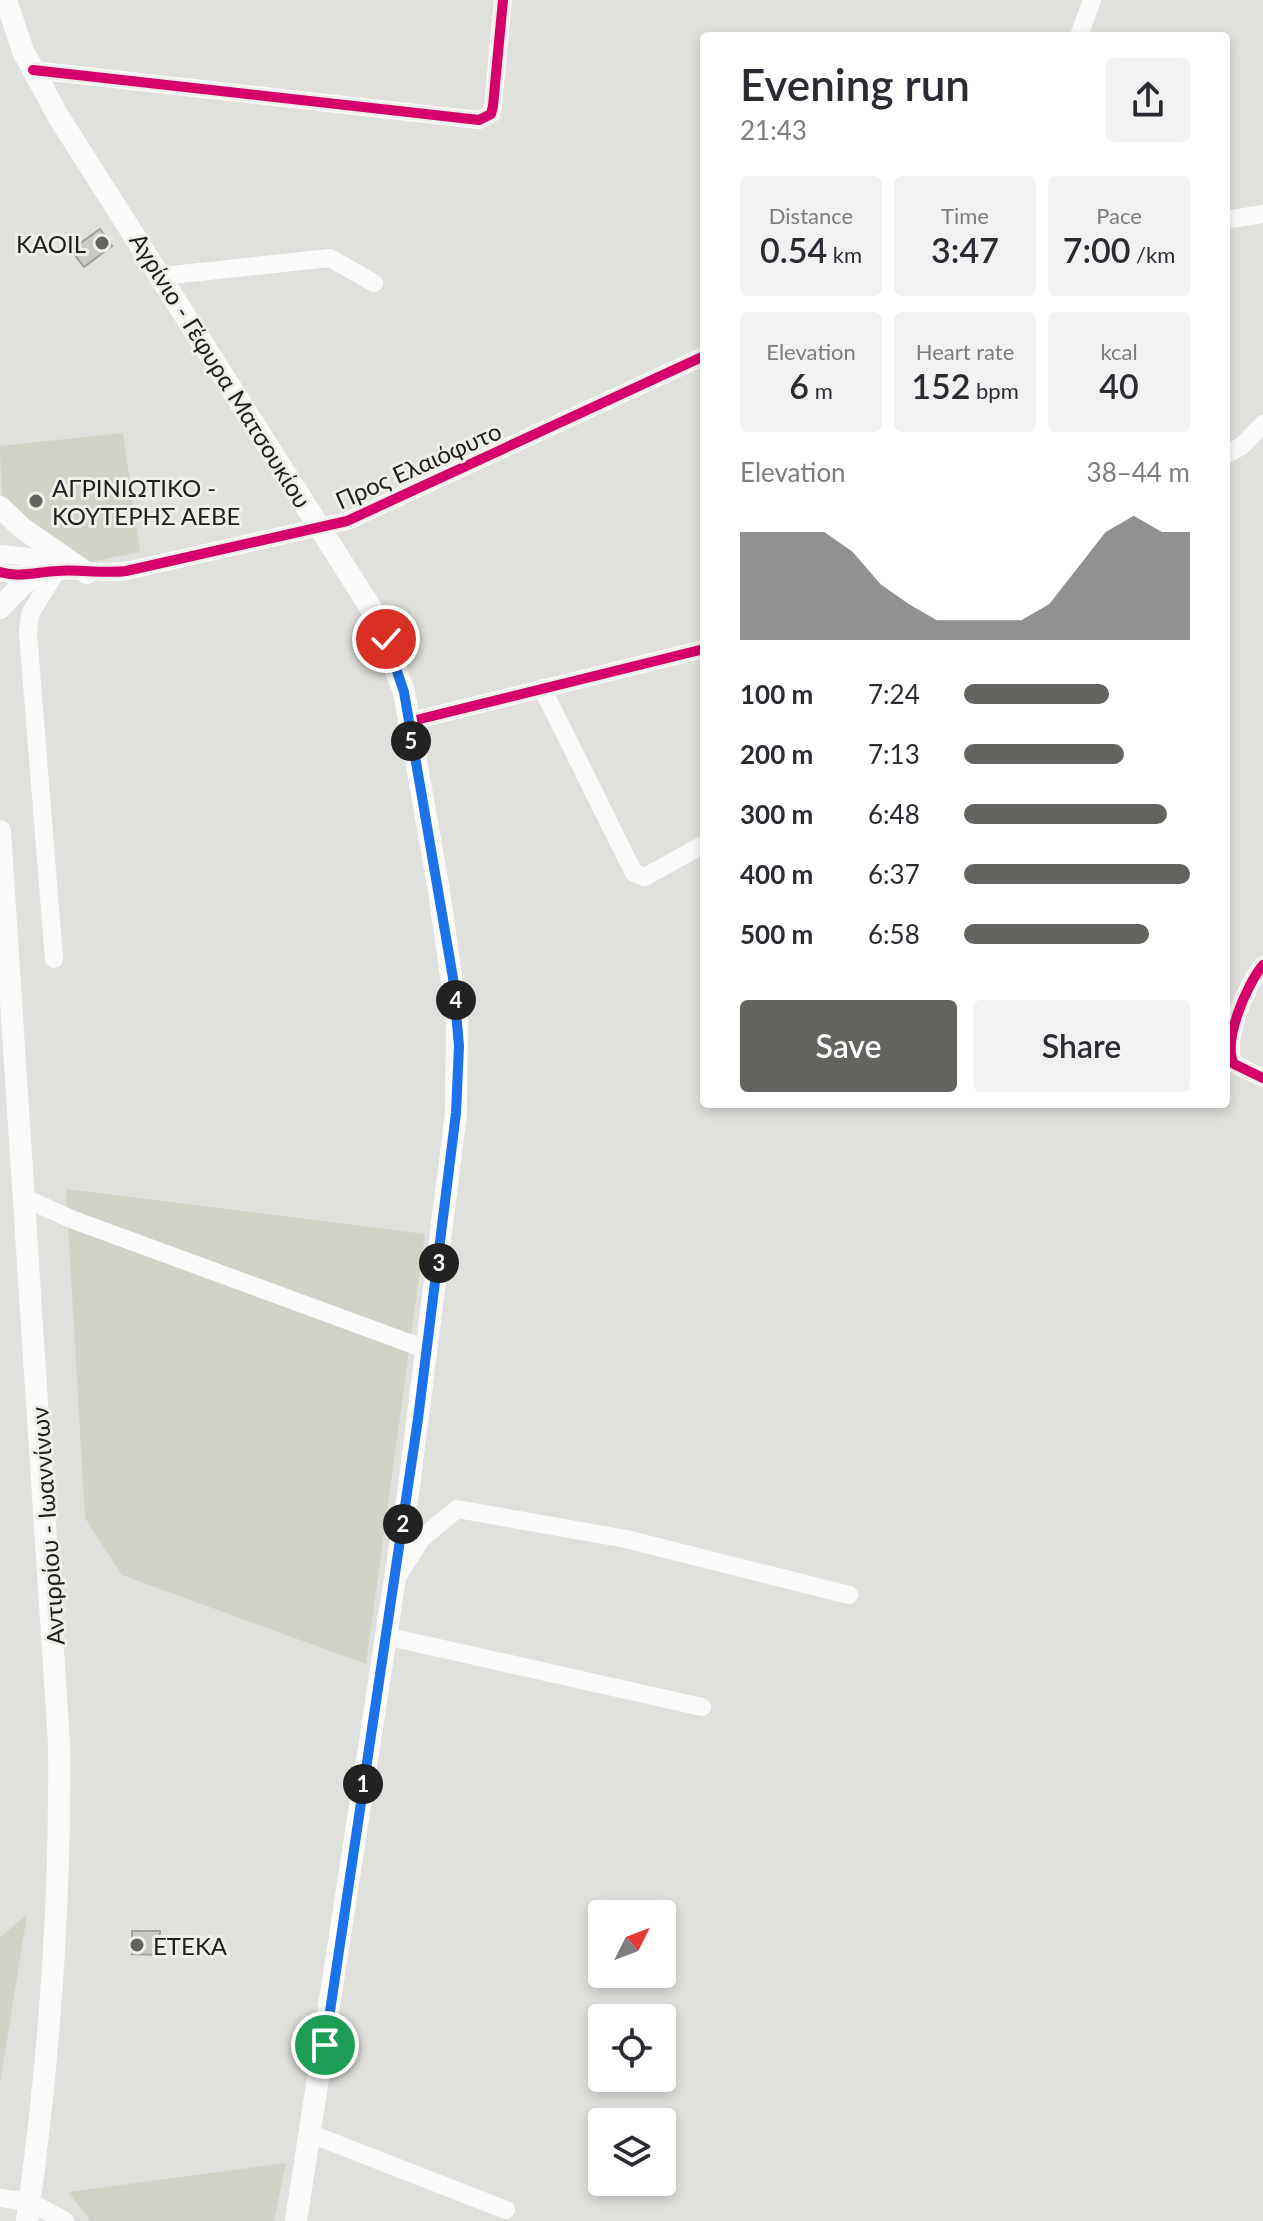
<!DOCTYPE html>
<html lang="en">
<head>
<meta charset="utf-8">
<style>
  body { margin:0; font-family:Lato,sans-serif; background:#f2f2f3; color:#2b2b33; height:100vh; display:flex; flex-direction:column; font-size:30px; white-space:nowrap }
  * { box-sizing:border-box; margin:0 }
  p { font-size:26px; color:#7c7c81 }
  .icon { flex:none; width:44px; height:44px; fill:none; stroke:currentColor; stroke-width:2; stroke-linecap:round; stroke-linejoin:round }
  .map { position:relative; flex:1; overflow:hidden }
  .panel { position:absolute; left:700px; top:32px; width:530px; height:1076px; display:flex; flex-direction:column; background:#fff; border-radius:8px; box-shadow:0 4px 12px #0003 }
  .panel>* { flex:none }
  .needle { width:52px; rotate:48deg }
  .tools { position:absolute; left:588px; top:1900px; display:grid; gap:16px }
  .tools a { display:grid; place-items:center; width:88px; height:88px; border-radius:8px; background:#fff; box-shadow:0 4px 12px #0003; font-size:40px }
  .pin { position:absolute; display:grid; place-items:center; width:68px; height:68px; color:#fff; margin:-34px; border:4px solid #fff; border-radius:50%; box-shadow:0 2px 8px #0007 }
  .km { position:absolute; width:40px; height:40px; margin:-20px; border-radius:50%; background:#222; color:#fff; font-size:22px; line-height:40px; text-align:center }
  .round { display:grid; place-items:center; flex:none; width:84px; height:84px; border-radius:8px; background:#f2f2f3 }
  .head { display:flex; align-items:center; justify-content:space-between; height:136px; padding:0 40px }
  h1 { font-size:44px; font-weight:600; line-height:60px }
  .metrics { display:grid; grid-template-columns:repeat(3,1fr); gap:12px; height:136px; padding:8px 40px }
  .metrics div { display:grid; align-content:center; border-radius:8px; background:#f2f2f3; text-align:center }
  .metrics b { font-size:34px; font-weight:600 }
  .metrics small { font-size:22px; font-weight:400 }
  .metrics p { font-size:22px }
  .chart { height:224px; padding:16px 40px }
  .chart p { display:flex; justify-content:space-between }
  .chart svg { width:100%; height:144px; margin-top:8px; fill:#636360; opacity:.7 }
  .primary-button { display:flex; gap:16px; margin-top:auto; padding:16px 40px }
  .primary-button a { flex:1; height:92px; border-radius:8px; background:#636360; color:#fff; font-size:32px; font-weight:600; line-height:92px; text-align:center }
  .primary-button a+a { background:#f2f2f3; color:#2b2b33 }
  ul { padding:0 40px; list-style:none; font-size:26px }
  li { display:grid; grid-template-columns:128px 96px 1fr; align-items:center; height:60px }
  li i { height:20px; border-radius:10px; background:#636360 }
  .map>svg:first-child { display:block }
  .built { fill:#d1d2c8 }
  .building { fill:#c9c9c7; stroke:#a0a09d; stroke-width:2 }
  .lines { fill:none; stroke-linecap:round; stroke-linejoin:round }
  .minor { stroke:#fafafa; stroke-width:18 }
  .major { stroke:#fafafa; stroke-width:22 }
  .cycleway-casing { stroke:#eeefe8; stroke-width:15 }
  .cycleway { stroke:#d6006c; stroke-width:10 }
  .route-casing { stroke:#fff; stroke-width:16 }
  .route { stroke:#1a73e8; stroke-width:10 }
  .poi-dot { fill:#636360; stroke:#eeefe8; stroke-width:3 }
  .labels { text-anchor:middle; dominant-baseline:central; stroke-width:6; stroke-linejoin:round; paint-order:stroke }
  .poi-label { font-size:24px; fill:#1f1f1d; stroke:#eeefe8; text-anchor:start }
  .street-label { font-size:24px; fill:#1f1f1d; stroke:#eeefe8 }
</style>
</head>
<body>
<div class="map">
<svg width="1263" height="2221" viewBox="0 0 1263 2221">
  <rect width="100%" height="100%" fill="#e0e0dc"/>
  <path class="built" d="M123 433 140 552 89 562 31 528 2 498 0 446Z
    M66 1189 425 1234 366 1664 122 1575 85 1518Z
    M27 1915 0 2083V1937Z
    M286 2163 274 2221H91L68 2192Z"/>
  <path class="building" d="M100 229 112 246 84 267 71 250Z
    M132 1931H160L159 1955 132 1954Z"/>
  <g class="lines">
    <path class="minor" d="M1079 36 1092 0
      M33 70 479 120 491 114 493 106 503 0
      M1226 220 1263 214
      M162 276 330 258 374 283
      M1226 455 1243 445 1263 424
      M0 554 30 557 57 570
      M0 572C20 578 37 572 57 571 80 569 102 574 126 571L347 521 704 356
      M542 688 634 873 645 877 704 844
      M408 722 704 649
      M54 959 28 633 30 614 57 570
      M1263 965C1247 984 1222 1041 1234 1064L1263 1078
      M27 1199 71 1219 428 1350
      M397 1577 422 1538 457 1509 626 1539 849 1595
      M385 1636 702 1707
      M311 2134 506 2210
      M0 2198 30 2202 65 2221"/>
    <path class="major" d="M6 0 23 51 58 116 374 613 404 692 439 891 457 1018 456 1113 409 1487 296 2221
      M0 507 22 528 87 573
      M0 608 23 584 38 574
      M0 831 59 1743C61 1902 49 2063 27 2221"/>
    <defs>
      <path id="cycleway" d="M33 70 479 120 491 114 493 106 503 0
        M0 572C20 578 37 572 57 571 80 569 102 574 126 571L347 521 704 356
        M408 722 704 649
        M1263 965C1247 984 1222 1041 1234 1064L1263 1078"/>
    </defs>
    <use href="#cycleway" class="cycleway-casing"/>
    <use href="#cycleway" class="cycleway"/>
  </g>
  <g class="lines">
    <defs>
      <path id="route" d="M325 2045 418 1419 456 1113 459 1046 453 978 404 692 386 639"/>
    </defs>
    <use href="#route" class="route-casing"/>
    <use href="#route" class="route"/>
  </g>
  <g class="poi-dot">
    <circle cx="102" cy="243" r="8"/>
    <circle cx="36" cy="501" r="8"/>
    <circle cx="137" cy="1945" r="8"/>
  </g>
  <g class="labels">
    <g class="poi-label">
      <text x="86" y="243" text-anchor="end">KAOIL</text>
      <text x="52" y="487">ΑΓΡΙΝΙΩΤΙΚΟ -<tspan x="52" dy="28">ΚΟΥΤΕΡΗΣ ΑΕΒΕ</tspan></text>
      <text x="153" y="1945">ΕΤΕΚΑ</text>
    </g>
    <g class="street-label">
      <text transform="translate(221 370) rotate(58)">Αγρίνιο - Γέφυρα Ματσουκίου</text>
      <text transform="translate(418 465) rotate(-24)">Προς Ελαιόφυτο</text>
      <text transform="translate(47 1526) rotate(-94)">Αντιρρίου - Ιωαννίνων</text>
    </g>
  </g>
</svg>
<div class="tools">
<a><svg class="needle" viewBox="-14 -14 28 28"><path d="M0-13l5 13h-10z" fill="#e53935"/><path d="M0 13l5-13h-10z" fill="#7c7c81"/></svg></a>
<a><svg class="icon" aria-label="locate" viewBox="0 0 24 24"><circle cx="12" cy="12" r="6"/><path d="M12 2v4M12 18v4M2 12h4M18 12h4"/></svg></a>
<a><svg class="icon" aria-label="layers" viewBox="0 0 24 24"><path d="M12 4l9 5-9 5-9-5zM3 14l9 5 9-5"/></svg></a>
</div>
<div class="pin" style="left:325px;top:2045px;background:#1e9e55"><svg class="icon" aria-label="arrive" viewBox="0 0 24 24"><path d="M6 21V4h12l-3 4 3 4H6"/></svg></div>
<div class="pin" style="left:386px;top:639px;background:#d93025"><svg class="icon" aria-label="check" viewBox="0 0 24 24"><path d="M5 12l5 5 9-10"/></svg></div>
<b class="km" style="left:363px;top:1784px">1</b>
<b class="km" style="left:403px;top:1524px">2</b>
<b class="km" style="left:439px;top:1263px">3</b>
<b class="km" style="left:456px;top:1000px">4</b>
<b class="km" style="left:411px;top:741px">5</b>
<section class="panel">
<div class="head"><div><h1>Evening run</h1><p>21:43</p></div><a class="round"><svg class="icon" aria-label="share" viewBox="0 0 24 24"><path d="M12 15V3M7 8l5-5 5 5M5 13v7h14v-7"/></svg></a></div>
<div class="metrics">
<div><p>Distance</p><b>0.54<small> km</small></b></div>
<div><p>Time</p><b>3:47</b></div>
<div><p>Pace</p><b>7:00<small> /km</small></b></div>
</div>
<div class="metrics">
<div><p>Elevation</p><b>6<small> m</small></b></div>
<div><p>Heart rate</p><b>152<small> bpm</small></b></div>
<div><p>kcal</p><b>40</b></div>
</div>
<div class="chart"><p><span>Elevation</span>38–44 m</p>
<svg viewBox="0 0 160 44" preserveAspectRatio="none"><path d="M0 44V11L10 11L20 11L30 11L40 17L50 27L60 33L70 38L80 38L90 38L100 38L110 33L120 22L130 11L140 6L150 11L160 11V44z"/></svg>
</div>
<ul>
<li><b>100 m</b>7:24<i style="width:64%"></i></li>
<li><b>200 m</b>7:13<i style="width:71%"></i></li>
<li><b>300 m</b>6:48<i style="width:90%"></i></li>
<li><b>400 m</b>6:37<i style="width:100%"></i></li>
<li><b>500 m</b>6:58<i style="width:82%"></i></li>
</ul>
<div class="primary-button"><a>Save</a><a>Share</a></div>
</section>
</div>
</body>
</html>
